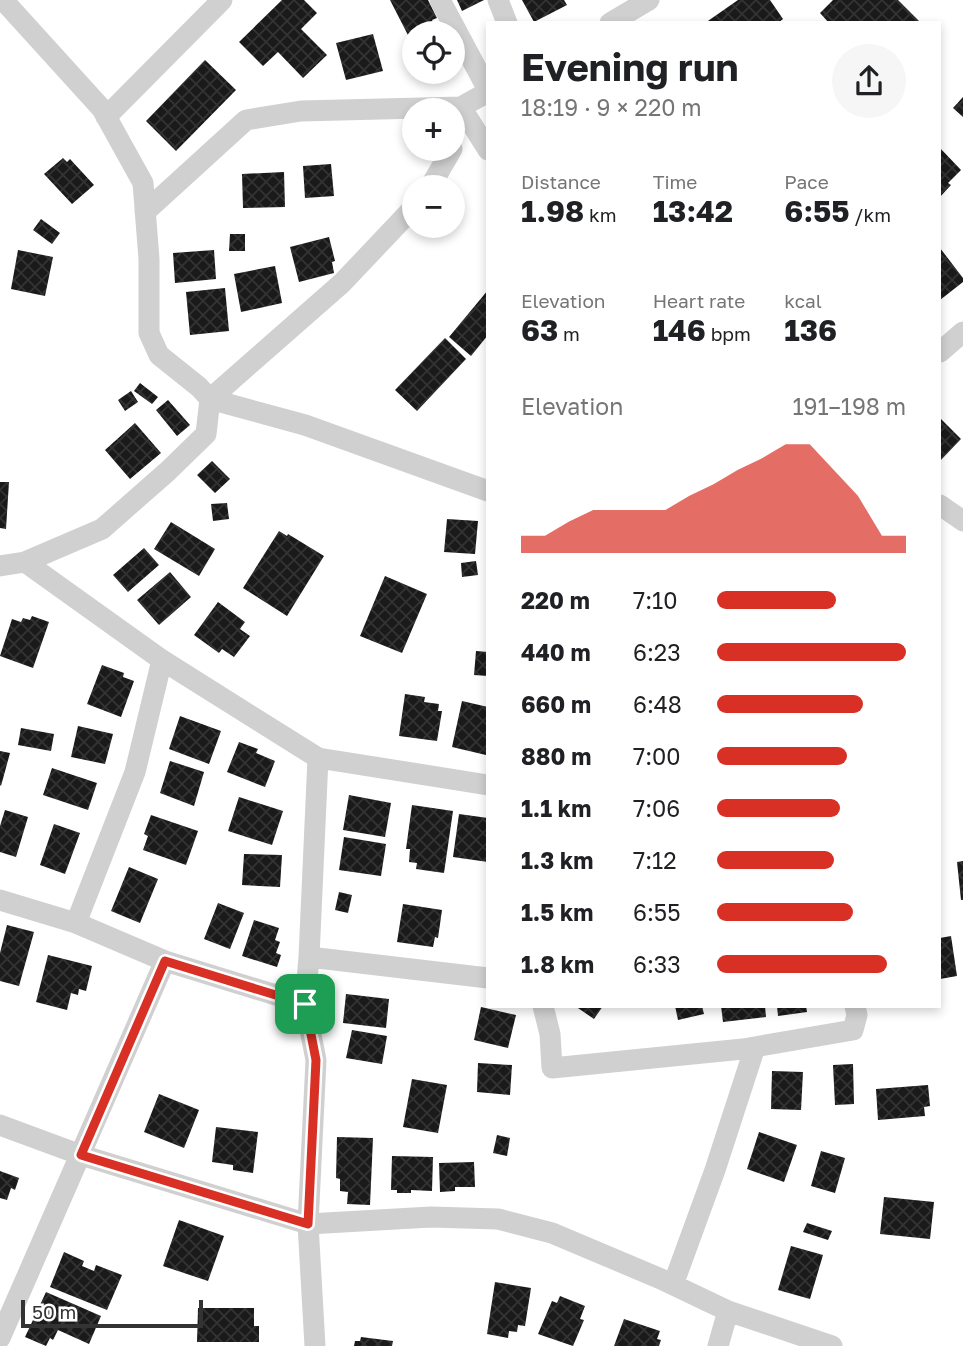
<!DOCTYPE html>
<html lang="en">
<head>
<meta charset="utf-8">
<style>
  body { margin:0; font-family:"Golos Text",sans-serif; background:#f6f6f6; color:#202124; height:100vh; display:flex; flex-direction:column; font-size:26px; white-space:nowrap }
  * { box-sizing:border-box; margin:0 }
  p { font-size:23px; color:#757577 }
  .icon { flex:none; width:38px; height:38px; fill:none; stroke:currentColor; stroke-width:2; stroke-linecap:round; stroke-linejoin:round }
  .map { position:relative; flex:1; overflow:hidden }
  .side { position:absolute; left:486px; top:21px; width:455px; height:987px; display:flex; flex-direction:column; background:#fff; border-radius:0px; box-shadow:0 4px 10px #0003 }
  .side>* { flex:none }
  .buttons { position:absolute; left:402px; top:21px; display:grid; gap:14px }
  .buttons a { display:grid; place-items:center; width:63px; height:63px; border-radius:50%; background:#fff; box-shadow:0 4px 10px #0003; font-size:35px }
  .scale { position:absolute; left:21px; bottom:18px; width:182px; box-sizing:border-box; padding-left:7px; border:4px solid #333; border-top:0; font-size:19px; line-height:24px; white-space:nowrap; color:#333; -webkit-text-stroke:5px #fff; paint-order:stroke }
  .pin { position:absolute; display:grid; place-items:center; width:60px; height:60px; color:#fff; margin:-30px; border-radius:14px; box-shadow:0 4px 10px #0006 }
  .round { display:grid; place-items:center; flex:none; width:74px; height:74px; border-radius:37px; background:#f6f6f6 }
  .head { display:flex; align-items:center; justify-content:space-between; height:119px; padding:0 35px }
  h1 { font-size:38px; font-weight:700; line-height:52px }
  .stats { display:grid; grid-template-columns:repeat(3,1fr); gap:10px; height:119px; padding:7px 35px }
  .stats div { display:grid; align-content:center }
  .stats b { font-size:30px; font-weight:700 }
  .stats small { font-size:19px; font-weight:400 }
  .stats p { font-size:19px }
  .chart { height:196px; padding:14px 35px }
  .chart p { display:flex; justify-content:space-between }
  .chart svg { width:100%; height:126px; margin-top:7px; fill:#d93025; opacity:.7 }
  ul { padding:0 35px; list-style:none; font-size:23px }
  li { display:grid; grid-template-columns:112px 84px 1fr; align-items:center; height:52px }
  li i { height:18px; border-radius:9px; background:#d93025 }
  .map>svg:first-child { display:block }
  .building { fill:url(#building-cross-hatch) }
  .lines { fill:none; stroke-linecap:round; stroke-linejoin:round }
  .street { stroke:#d0d0d0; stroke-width:21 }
  .route-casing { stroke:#fff; stroke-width:14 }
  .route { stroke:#d93025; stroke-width:9 }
</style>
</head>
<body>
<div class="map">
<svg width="963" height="1346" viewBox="0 0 963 1346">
  <defs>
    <pattern id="building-cross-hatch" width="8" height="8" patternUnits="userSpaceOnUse" patternTransform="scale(1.75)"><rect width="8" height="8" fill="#1a1a1a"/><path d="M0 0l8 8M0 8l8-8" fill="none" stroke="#333"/></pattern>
  </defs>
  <rect width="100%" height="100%" fill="#fff"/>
  <path class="building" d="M282 0H304L317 13 301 29 327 55 303 78 278 52 263 66 239 42Z
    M390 0H428L437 18 432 20 436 28 425 33H415V39L411 41Z
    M457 0H484L462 11Z
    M522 0H564L567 5 534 22Z
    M738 0H770L783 19 778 23H705Z
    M833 0H898L921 23H829L820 13Z
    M373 34 383 71 346 80 336 43Z
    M205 60 236 90 176 151 146 121Z
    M963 97V117L953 108Z
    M940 148 961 170 948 183 951 185 940 197Z
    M63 158 67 162 70 159 94 185 72 204 44 174Z
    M331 164 334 196 305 198 303 166Z
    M284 172 285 207 243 208 242 174Z
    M41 219 60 233 52 244 33 230Z
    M230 234H245V251H229Z
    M329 237 335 261 332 262 334 273 299 282 290 247Z
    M940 248 963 278V282L940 300Z
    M18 250 53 257 45 296 11 289Z
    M214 250 216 279 175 283 173 253Z
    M275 266 282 303 241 312 234 274Z
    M225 288 229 331 190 335 186 292Z
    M488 290V335L471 356 449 337Z
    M445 338 466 359 417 411 395 390Z
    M140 383 158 397 152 404 134 391Z
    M131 391 138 402 125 411 118 400Z
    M168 400 190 425 177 436 156 410Z
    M940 418 961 439 940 461Z
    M135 423 161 453 130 479 105 450Z
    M212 461 230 479 215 493 197 475Z
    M0 482H9L6 529 0 528Z
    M227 503 229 519 213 521 211 504Z
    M447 519 478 521 475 554 444 552Z
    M171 522 215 549 199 576 154 549Z
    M279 531 287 536 288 534 324 556 287 616 243 588Z
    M144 548 159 565 128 592 113 575Z
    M476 561 478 575 462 577 461 563Z
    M170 572 191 597 159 625 137 600Z
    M385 576 427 594 402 653 360 636Z
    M218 602 245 622 240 629 250 636 234 657 222 649 219 653 194 635Z
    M32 616 49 622 33 668 0 656 12 619 21 622 23 618 30 620Z
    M476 651 488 652V676L474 675Z
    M102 665 124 673 123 677 134 681 121 717 87 704Z
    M405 694 425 697 424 702 439 704 438 711H442L437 741 399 736Z
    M462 701 488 707 486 755 452 747Z
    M180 716 221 731 209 764 169 749Z
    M78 726 113 734 105 764 71 757Z
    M21 728 54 734 51 751 18 745Z
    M239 742 258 749 256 753 275 761 265 787 227 772Z
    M0 751 10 753 1 786 0 785Z
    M170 761 204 772 194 806 160 793Z
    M52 768 97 783 88 810 43 795Z
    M349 795 391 803 385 837 343 830Z
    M239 797 283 811 272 845 228 831Z
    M412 805 453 811 444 873 416 869 417 863 409 862 410 849H406Z
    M5 810 28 817 16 857 0 852V826Z
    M459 814 488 818V862L453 857Z
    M151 815 198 831 186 865 143 850 148 836 144 834Z
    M54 824 80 833 65 874 40 865Z
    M344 837 386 844 381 876 339 870Z
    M244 854 282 855 280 887 242 885Z
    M963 861V900H961L957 862Z
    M129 867 158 879 140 923 111 911Z
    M339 892 352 895 348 913 335 910Z
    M218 903 244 913 230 949 204 939Z
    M403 904 442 910 438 938 435 937 433 947 397 942Z
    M254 920 279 928 275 940 280 942 276 953 281 955 277 967 242 956Z
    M7 925 34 932 19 986 0 981V953Z
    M951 936 957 976 940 979V938Z
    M48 955 92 966 86 991 79 989 78 995 71 993 67 1010 36 1002Z
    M346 994 389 999 386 1028 343 1023Z
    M575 1006H603L594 1019Z
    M675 1006H702L704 1014 678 1020Z
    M721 1006H765L766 1017 723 1022Z
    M777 1006H806L807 1012 778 1016Z
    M481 1007 516 1015 508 1048 474 1040Z
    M352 1030 387 1036 382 1064 346 1058Z
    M478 1063 512 1065 510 1095 477 1092Z
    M853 1064 854 1104 835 1105 833 1065Z
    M772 1071 803 1072 801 1110 771 1109Z
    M412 1079 447 1085 438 1133 403 1127Z
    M928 1085 930 1106 924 1107 925 1116 878 1120 876 1089Z
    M159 1094 199 1110 184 1148 144 1132Z
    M216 1127 258 1132 253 1173 233 1170V1165L212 1162Z
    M759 1132 797 1145 784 1182 747 1169Z
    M497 1135 510 1138 507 1156 493 1153Z
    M337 1137 373 1138 370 1205 347 1204 348 1192 340 1191V1179L336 1178Z
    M821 1151 845 1158 835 1193 811 1186Z
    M392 1156 433 1157 432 1191 411 1190V1193H397V1190H391Z
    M474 1162 475 1187H455V1191L440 1192 439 1163Z
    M0 1171 19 1178 15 1190 11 1188 7 1200 0 1198Z
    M884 1197 934 1202 930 1239 880 1234Z
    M179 1220 224 1236 208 1281 163 1266Z
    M807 1223 832 1231 828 1240 803 1232Z
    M791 1246 823 1255 810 1299 778 1290Z
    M64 1252 84 1261 82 1266 94 1271 96 1265 122 1275 107 1310 50 1287Z
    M495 1282 531 1288 525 1326 518 1325 517 1332 509 1331 508 1338 487 1334Z
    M46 1292 101 1316 89 1344 58 1330 53 1340 50 1338 46 1346 25 1337Z
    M560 1296 585 1306 580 1319 584 1320 573 1346 538 1334 552 1301 557 1303Z
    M198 1308H254V1326H259V1342H197Z
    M624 1319 660 1331 657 1339 661 1340 659 1346H614Z
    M361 1337 393 1341 392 1346H354L355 1341H360Z"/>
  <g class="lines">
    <path class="street" d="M440 0 488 90
      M498 0 507 23
      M610 23 649 0
      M461 107 488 150
      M106 117 222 0
      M430 187 452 149
      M415 206 342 283 210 399 305 425 488 491
      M145 212 246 120 301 111 461 107 488 92
      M940 352 963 332
      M940 505 963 521
      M25 562 162 660 318 758
      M0 566 25 562 102 529 168 471 206 434 210 399 199 387 159 355 149 333V259L143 183 102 109 3 0
      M162 660 135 772 76 923 165 961
      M0 900 76 923
      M309 957 488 978
      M305 1004 309 957 318 758 488 785
      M543 1006 550 1034 552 1068 743 1049 853 1030 857 1015 855 1006
      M0 1125 81 1155 308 1224 431 1217 498 1219 552 1233 661 1279 728 1311
      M673 1285 715 1170 755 1047
      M0 1338 165 961 305 1004 316 1060 308 1224 315 1346
      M718 1346 728 1311 832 1346"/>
  </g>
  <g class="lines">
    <defs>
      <path id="route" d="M165 961 305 1004 316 1060 308 1224 81 1155Z"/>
    </defs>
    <use href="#route" class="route-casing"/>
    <use href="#route" class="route"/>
  </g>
</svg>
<div class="buttons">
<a><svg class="icon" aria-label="locate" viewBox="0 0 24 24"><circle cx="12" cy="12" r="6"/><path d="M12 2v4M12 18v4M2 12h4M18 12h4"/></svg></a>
<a>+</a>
<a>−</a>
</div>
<div class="scale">50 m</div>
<div class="pin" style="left:305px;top:1004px;background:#1e9e55"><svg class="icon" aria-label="arrive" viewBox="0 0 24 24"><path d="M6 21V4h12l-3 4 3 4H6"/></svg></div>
<section class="side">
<div class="head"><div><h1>Evening run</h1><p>18:19 · 9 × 220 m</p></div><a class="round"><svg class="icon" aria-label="share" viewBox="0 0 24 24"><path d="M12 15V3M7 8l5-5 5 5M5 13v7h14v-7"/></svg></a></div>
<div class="stats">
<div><p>Distance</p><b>1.98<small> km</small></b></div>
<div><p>Time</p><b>13:42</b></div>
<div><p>Pace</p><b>6:55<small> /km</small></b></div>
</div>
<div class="stats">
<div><p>Elevation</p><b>63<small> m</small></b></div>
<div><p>Heart rate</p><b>146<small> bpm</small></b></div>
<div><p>kcal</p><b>136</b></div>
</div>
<div class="chart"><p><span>Elevation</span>191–198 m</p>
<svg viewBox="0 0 160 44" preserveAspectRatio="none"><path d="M0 44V38L10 38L20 33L30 29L40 29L50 29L60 29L70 24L80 20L90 15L100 11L110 6L120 6L130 15L140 24L150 38L160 38V44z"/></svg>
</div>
<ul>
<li><b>220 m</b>7:10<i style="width:63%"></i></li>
<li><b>440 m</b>6:23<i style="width:100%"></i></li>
<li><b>660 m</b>6:48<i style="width:77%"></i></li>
<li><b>880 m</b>7:00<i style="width:69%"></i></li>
<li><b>1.1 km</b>7:06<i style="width:65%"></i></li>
<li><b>1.3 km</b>7:12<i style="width:62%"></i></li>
<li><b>1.5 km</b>6:55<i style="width:72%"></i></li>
<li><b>1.8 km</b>6:33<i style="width:90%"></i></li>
</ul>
</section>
</div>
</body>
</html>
